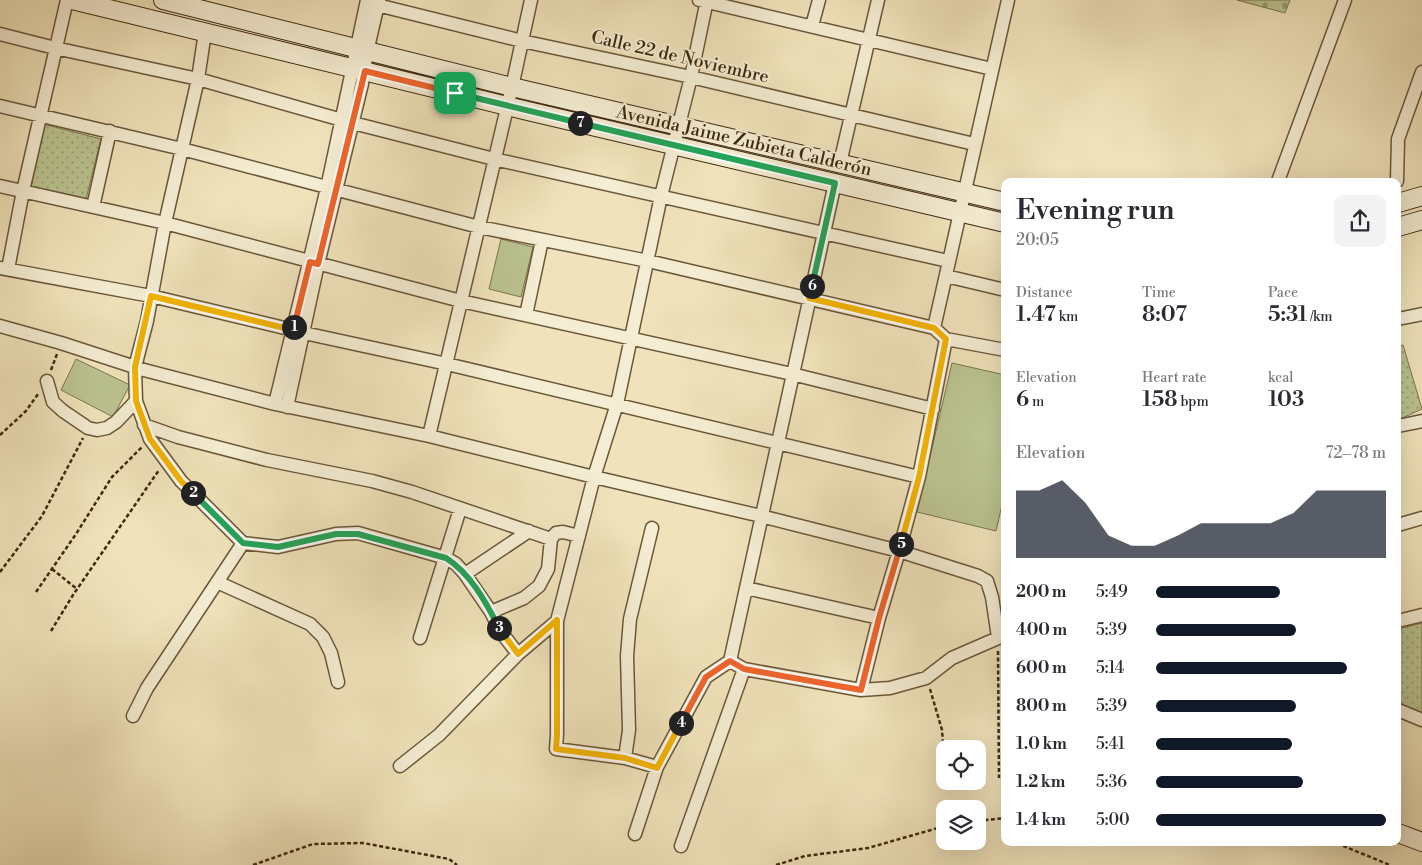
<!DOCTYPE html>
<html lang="en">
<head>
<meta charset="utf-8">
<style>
  body { margin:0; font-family:"Libre Bodoni",serif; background:#f2f2f3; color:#2b2b33; height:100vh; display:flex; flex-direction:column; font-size:19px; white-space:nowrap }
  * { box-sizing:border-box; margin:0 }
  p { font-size:16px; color:#7c7c81 }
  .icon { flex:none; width:28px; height:28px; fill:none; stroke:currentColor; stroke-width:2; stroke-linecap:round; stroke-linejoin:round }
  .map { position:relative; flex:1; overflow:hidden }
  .sheet { position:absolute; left:1001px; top:178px; width:400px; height:668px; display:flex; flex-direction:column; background:#fff; border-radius:10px; box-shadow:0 5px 20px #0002 }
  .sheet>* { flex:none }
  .controls { position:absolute; left:936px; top:740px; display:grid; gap:10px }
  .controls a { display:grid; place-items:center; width:50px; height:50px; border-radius:10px; background:#fff; box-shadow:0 5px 20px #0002; font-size:25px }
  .pin { position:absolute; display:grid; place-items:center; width:42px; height:42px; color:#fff; margin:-21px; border-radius:10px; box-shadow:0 2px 8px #0006 }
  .km { position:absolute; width:25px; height:25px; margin:-12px; border-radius:50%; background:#222; color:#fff; font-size:14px; line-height:25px; text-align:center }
  .round { display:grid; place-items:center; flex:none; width:52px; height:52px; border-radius:10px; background:#f2f2f3 }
  .head { display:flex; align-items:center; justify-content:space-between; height:85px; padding:0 15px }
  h1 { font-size:28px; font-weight:600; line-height:38px }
  .metrics { display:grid; grid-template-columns:repeat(3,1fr); gap:8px; height:85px; padding:5px 15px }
  .metrics div { display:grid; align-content:center }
  .metrics b { font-size:21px; font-weight:600 }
  .metrics small { font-size:14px; font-weight:400 }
  .metrics p { font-size:14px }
  .chart { height:140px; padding:10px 15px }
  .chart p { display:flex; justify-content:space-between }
  .chart svg { width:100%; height:90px; margin-top:5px; fill:#111827; opacity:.7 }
  ul { padding:0 15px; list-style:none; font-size:16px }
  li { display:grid; grid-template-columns:80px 60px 1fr; align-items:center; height:38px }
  li i { height:12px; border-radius:6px; background:#111827 }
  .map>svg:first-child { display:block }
  .cemetery { fill:url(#cemetery-stones); stroke:#7c7650 }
  .park { fill:url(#park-dots); stroke:#7c7650 }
  .pitch { fill:#bac390; stroke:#7c7650 }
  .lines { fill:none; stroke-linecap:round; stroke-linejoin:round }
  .street-casing { stroke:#6a573a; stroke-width:15 }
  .secondary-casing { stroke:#3d280f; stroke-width:20 }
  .path { stroke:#3d280f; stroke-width:2.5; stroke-dasharray:4 2.5; stroke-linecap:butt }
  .street { stroke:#f5edd3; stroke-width:12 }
  .secondary { stroke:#f5edd3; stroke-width:18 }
  .split-1-casing { stroke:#fff; stroke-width:10 }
  .split-2-casing { stroke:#fff; stroke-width:10 }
  .split-3-casing { stroke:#fff; stroke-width:10 }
  .split-4-casing { stroke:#fff; stroke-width:10 }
  .split-5-casing { stroke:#fff; stroke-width:10 }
  .split-6-casing { stroke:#fff; stroke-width:10 }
  .split-7-casing { stroke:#fff; stroke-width:10 }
  .split-8-casing { stroke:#fff; stroke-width:10 }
  .split-1 { stroke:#f0652b; stroke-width:6 }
  .split-2 { stroke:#f5b400; stroke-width:6 }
  .split-3 { stroke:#22a559; stroke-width:6 }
  .split-4 { stroke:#f5b400; stroke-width:6 }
  .split-5 { stroke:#f0652b; stroke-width:6 }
  .split-6 { stroke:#f5b400; stroke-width:6 }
  .split-7 { stroke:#22a559; stroke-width:6 }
  .split-8 { stroke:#22a559; stroke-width:6 }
  .labels { text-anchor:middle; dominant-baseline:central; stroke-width:4; stroke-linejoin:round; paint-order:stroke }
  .street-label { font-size:18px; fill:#3d280f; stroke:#f5edd3 }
</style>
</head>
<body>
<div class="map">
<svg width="1422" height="865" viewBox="0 0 1422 865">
  <defs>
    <pattern id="cemetery-stones" width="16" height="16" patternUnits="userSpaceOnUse" patternTransform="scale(1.25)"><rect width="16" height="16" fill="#bac390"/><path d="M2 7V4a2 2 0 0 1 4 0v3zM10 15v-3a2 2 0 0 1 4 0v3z" fill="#989e74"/></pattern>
    <pattern id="park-dots" width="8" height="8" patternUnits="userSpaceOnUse" patternTransform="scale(1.25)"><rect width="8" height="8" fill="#bac390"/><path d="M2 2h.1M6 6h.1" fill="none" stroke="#989e74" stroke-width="1.8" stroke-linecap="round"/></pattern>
  </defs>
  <rect width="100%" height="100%" fill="#f0e3bb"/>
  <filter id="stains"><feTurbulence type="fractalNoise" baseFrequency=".004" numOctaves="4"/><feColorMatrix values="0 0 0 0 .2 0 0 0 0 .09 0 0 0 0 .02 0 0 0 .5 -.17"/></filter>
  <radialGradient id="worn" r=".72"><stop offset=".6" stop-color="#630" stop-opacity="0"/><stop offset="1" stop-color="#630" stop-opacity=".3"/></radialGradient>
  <path class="cemetery" d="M1237 0H1290L1285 13Z"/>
  <path class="park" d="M43 124 101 139 86 199 29 186Z
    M1403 345 1422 409 1398 420V346Z
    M1422 623V716L1398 704V632L1402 628Z"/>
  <path class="pitch" d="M501 239 533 247 521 297 489 289Z
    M76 359 130 385 113 417 61 390Z
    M952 363 1005 375V492L996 531 917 512Z"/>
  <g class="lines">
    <defs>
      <path id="street" d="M699 0 992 69
        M377 5 522 41 691 77 974 144
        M812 26 819 0
        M205 32 198 79 165 223 147 321 135 367 136 401 150 439 181 481 243 543 278 547 336 534 358 533 446 558 456 564 465 574 491 612 501 632 518 654
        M0 34 55 48 198 79 342 120
        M0 106 182 149 479 227 648 261 934 328 946 339 919 477 899 551 879 618 861 690
        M353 123 494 159 948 261
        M840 163 878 0
        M1278 181 1345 0
        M1397 181 1398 139 1422 72
        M0 186 165 223 461 301 792 374 933 409
        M93 207 110 131
        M0 268 151 296 293 330
        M8 269 23 191 67 0
        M946 276 1005 290
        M526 315 542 240
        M1398 319 1422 314
        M0 326 61 343 144 370 275 404 429 436 594 477 761 516 899 551 978 576 987 581 992 597 998 637
        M934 328 1008 0
        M304 333 447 364 919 477
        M946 339 1005 350
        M47 381 53 402 63 411 88 428 97 430 107 428 116 422 136 401
        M275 404 327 188 367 0
        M287 407 318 264 362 84 367 52 379 0
        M144 425 178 437 267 460 372 481 412 492 551 539
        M1398 426 1422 421
        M429 436 512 87 531 0
        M1398 525 1422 518
        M465 574 529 531
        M217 582 310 624 323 637 331 653 338 682
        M746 588 879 618
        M491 612 524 598 539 586 548 569 551 539 556 533 563 532 579 536
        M557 621V734L556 749 625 758 657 767
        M1398 621 1422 615
        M420 638 460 509
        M730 661 744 669 861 690 890 688 926 678 952 658 1005 635
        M1398 710 1422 720
        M133 716 147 688 243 543
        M625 758 629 730 627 656 630 619 652 528
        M400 766 439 735 518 654 557 621 594 477 617 404 661 196 691 77 707 0
        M635 834 657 767 706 677 730 661 835 183
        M681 846 744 669"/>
      <path id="secondary" d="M72 0 532 112 1005 223
        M163 0 512 87 1005 202
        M1398 203 1422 196
        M1398 227 1422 220
        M1398 833 1422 842"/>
    </defs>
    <use href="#street" class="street-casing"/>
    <use href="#secondary" class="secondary-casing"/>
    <path class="path" d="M51 370 57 354
      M0 435 26 411 38 394
      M52 569 77 589
      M0 572 42 516 83 438
      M36 592 76 534 112 477 142 447
      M51 631 73 595 159 470
      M998 651 999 778
      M930 689 942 730 945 768
      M946 781V790
      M978 821 1005 818
      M1331 841 1390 865
      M253 865 313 844 363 843 449 859 457 865
      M776 865 805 856 868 848 945 826"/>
    <use href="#street" class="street"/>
    <use href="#secondary" class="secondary"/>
  </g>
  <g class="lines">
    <defs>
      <path id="split-1" d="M294 327 310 262 318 264 365 71 455 93"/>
      <path id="split-2" d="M193 493 181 481 150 439 136 401 135 367 151 296 293 330 294 327"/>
      <path id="split-3" d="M193 493 243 543 278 547 336 534H358L446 558C470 573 486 602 499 628"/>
      <path id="split-4" d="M499 628 518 654 557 620V734L556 749 625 758 657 768 681 723"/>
      <path id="split-5" d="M681 723 706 677 730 661 744 669 861 690 879 618 901 544"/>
      <path id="split-6" d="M812 286 809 298 934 328 946 339 919 477 901 544"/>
      <path id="split-7" d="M580 123 835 183 812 286"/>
      <path id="split-8" d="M455 93 580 123"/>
    </defs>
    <use href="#split-1" class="split-1-casing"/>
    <use href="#split-2" class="split-2-casing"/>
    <use href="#split-3" class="split-3-casing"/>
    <use href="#split-4" class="split-4-casing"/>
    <use href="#split-5" class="split-5-casing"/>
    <use href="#split-6" class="split-6-casing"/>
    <use href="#split-7" class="split-7-casing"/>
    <use href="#split-8" class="split-8-casing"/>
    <use href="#split-1" class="split-1"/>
    <use href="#split-2" class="split-2"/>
    <use href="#split-3" class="split-3"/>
    <use href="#split-4" class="split-4"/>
    <use href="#split-5" class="split-5"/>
    <use href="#split-6" class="split-6"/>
    <use href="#split-7" class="split-7"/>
    <use href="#split-8" class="split-8"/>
  </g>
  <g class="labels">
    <g class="street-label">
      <text transform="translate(680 57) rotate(13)">Calle 22 de Noviembre</text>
      <text transform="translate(744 141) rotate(13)">Avenida Jaime Zubieta Calderón</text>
    </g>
  </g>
  <rect width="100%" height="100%" filter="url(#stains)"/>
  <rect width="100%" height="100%" fill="url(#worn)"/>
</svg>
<div class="controls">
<a><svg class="icon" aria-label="locate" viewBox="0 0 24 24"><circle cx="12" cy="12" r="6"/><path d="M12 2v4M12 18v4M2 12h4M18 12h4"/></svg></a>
<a><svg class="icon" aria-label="layers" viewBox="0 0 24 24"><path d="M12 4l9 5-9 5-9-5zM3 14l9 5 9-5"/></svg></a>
</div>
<div class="pin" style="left:455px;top:93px;background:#1e9e55"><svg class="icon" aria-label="arrive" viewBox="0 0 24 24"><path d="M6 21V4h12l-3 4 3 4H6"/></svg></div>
<b class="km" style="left:294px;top:327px">1</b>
<b class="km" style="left:193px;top:493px">2</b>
<b class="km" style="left:499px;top:628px">3</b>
<b class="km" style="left:681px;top:723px">4</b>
<b class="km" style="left:901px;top:544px">5</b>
<b class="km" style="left:812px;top:286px">6</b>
<b class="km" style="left:580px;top:123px">7</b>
<section class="sheet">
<div class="head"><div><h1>Evening run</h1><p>20:05</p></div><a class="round"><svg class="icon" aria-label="share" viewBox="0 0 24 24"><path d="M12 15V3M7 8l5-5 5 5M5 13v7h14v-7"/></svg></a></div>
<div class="metrics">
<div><p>Distance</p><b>1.47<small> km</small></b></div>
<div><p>Time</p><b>8:07</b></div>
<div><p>Pace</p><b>5:31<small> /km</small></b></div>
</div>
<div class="metrics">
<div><p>Elevation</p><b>6<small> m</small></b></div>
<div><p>Heart rate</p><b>158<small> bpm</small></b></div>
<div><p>kcal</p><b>103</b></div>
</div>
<div class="chart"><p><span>Elevation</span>72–78 m</p>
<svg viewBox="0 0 160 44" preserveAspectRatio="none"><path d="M0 44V11L10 11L20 6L30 17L40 33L50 38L60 38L70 33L80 27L90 27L100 27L110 27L120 22L130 11L140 11L150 11L160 11V44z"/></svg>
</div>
<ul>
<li><b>200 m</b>5:49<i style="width:54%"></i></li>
<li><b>400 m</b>5:39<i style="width:61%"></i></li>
<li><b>600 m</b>5:14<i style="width:83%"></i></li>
<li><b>800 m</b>5:39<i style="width:61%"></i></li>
<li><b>1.0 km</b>5:41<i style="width:59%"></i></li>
<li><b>1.2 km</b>5:36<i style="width:64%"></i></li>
<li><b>1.4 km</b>5:00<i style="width:100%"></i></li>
</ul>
</section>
</div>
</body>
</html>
